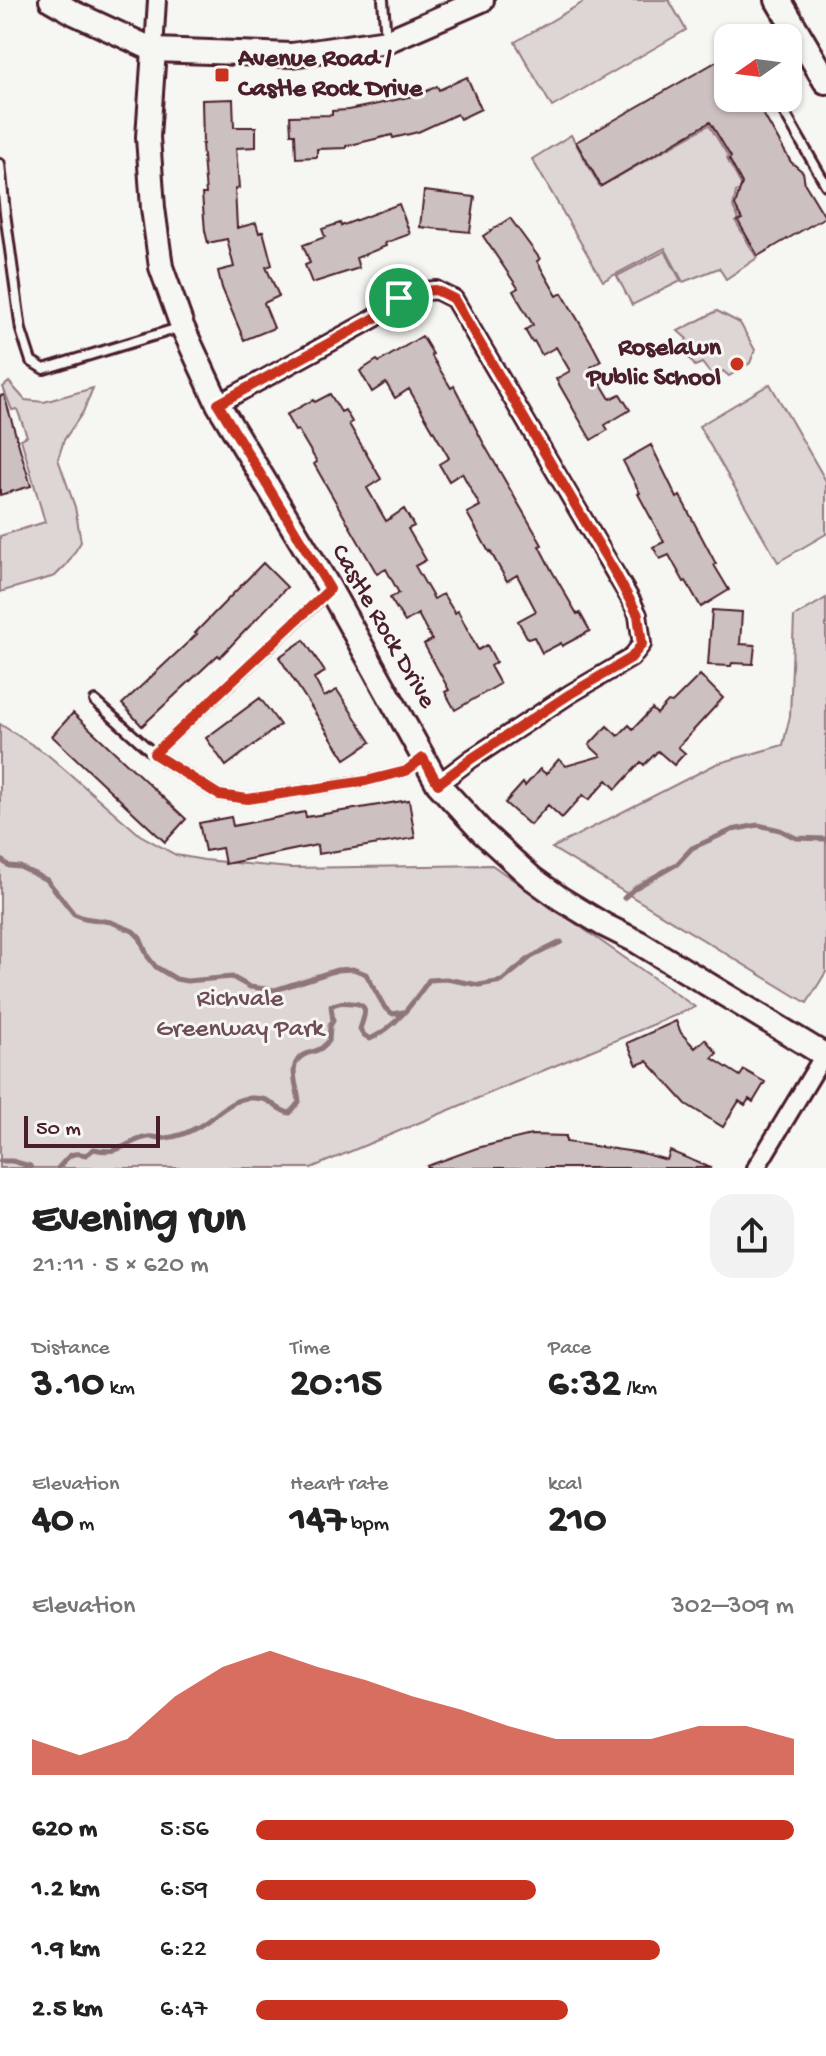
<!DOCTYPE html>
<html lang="en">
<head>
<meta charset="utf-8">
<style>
  body { margin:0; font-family:"Gochi Hand",sans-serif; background:#f2f2f2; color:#222; height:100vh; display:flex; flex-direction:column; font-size:30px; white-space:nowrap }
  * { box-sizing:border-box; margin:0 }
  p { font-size:26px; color:#767676 }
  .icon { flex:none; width:44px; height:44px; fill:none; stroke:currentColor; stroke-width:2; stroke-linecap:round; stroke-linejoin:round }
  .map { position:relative; height:1168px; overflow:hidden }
  .details { display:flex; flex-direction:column; background:#fff; flex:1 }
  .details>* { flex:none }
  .needle { width:52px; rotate:256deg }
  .buttons { position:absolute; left:714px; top:24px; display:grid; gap:16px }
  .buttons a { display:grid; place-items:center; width:88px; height:88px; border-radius:16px; background:#fff; box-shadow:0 2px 6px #0004; font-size:40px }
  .scale { position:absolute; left:24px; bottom:20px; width:136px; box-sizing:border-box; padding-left:8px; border:4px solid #4a1f2b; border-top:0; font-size:22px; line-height:28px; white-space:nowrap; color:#4a1f2b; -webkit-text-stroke:6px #f6f6f2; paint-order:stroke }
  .pin { position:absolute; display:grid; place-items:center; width:68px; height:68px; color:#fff; margin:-34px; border:4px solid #fff; border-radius:50%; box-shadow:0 2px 8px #0007 }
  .round { display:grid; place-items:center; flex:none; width:84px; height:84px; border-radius:24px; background:#f2f2f2 }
  .head { display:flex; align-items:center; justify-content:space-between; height:136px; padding:0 32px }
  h1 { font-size:44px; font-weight:800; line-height:60px }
  .metrics { display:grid; grid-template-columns:repeat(3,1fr); gap:12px; height:136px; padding:8px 32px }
  .metrics div { display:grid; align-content:center }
  .metrics b { font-size:40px; font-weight:800 }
  .metrics small { font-size:22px; font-weight:400 }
  .metrics p { font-size:22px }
  .chart { height:224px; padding:16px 32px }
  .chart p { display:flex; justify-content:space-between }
  .chart svg { width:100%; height:144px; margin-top:8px; fill:#c8321e; opacity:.7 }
  ul { padding:0 32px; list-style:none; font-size:26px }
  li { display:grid; grid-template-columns:128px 96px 1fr; align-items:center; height:60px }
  li i { height:20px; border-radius:10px; background:#c8321e }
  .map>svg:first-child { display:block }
  .green { fill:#ddd6d5; stroke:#947a80; stroke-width:2 }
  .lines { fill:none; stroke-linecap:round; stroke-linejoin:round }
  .stream { stroke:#8e747a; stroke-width:5 }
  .building { fill:#ccc1c0; stroke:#4a1f2b; stroke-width:2 }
  .service-casing { stroke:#4a1f2b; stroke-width:14 }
  .minor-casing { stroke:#4a1f2b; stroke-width:22 }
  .tertiary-casing { stroke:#4a1f2b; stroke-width:28 }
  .secondary-casing { stroke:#4a1f2b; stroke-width:30 }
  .service { stroke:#f6f6f2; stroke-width:8 }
  .minor { stroke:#f6f6f2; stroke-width:16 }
  .tertiary { stroke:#f6f6f2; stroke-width:22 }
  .secondary { stroke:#f6f6f2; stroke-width:24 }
  .route-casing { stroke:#fff; stroke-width:16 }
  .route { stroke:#c8321e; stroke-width:10 }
  .poi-dot { fill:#c8321e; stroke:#f6f6f2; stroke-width:3 }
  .labels { text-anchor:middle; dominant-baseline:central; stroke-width:6; stroke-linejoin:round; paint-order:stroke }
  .poi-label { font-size:26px; font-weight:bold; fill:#4a1f2b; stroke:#f6f6f2; text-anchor:start }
  .street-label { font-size:26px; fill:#4a1f2b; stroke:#f6f6f2 }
  .park-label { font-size:26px; fill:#6f4d56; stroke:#f6f6f2 }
</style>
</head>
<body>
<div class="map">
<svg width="826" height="1168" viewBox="0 0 826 1168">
  <rect width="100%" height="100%" fill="#f6f6f2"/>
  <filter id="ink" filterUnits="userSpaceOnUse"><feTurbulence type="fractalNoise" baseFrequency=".0125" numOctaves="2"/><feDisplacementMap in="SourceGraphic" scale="16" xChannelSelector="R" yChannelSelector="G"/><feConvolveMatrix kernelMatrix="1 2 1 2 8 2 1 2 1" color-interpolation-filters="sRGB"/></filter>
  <g filter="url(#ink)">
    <path class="green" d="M587 0H669L686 30 552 107 515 42Z
      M709 125 728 156 727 159 743 188 736 192 733 207 739 219 736 222 757 258 726 279 719 268 683 282 665 248 603 281 532 159 571 135 600 187Z
      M665 251 681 281 632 305 617 276Z
      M717 311 740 323 755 350 750 363 729 376 723 371 714 378 702 363 695 366 681 347 687 339 678 331Z
      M9 382 25 400 44 402 93 388 83 412 64 440 58 459 75 507 81 542 67 564 55 576 0 592V536L45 522 21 439 27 436 17 409 12 410 3 387Z
      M770 384 826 481V534L778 562 699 426Z
      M826 598V972L807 1003 552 848 716 764 783 745 790 716 794 617Z
      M0 724 48 755 140 835 176 855 204 860 290 868 492 865 695 1007 311 1168H0Z"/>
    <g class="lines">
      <path class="stream" d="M0 859 9 866 20 867 47 880 74 914 84 918 111 922 133 931 140 938 148 957 156 967 176 979 187 981 232 977 250 987 275 990 337 970 353 969 366 974 385 1008 393 1014 403 1012
        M624 898 635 888 677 864 692 848 732 830 758 825 780 830 796 838 826 839
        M0 1161H12L30 1166 31 1168
        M58 1168C69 1157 69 1151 86 1155L94 1149C122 1156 125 1141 148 1137 154 1136 160 1139 166 1138 177 1137 187 1133 196 1128 213 1120 230 1098 250 1098 274 1097 272 1109 290 1113L299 1102C298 1087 285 1062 306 1054 319 1049 318 1052 329 1041L330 1026 333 1021 331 1006C339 1002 343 1002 352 1003 371 1004 364 1016 360 1029L364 1035 370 1039C396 1027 413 1003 429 980L446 979 479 985 502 981 531 957 561 942"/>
    </g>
    <path class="building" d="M728 55V98H754L791 162 803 172 805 184 825 217 758 256 738 221 742 219 735 206 742 183 729 159 731 157 710 122 601 186 576 142Z
      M467 77 481 109 460 119 457 114 418 132 393 138 392 135 346 146V148L317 149V157L296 158 295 134H291L290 116 332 115V111L348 110 378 104 421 94 437 86 439 90Z
      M233 99 234 127H256V147L236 148 239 188 235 189 237 228 256 223 259 233 263 231 272 265 266 267 279 296 264 303 274 328 244 340 222 288 218 271 234 267 227 239 208 243 205 231 202 194H206L202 144H203L202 100Z
      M424 191 475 197 470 232 420 227Z
      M399 204 410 234 385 243 386 246 356 258 359 268 312 283 305 265 310 263 303 245 325 237 322 229 340 223 341 226Z
      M510 218 540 259 537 261 557 296 562 293 591 342 601 361 591 367 610 399 620 394 630 410 605 425 608 430 591 440 556 379 570 371 556 347 542 355 534 341 532 342 525 330 533 325 513 291 518 288 483 236Z
      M422 336 433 354 431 355 451 388 454 386 485 446 533 529 542 545 539 546 552 571 577 614 580 613 590 631 562 646 561 643 542 653 534 637 528 639 518 621 536 611 517 575 507 581 490 551 489 552 467 513 480 506 462 473 449 481 439 464 449 458 409 389 395 398 386 383 372 392 360 371 377 360 379 362Z
      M330 394 341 412 345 410 352 422 349 424 381 479 367 488 386 521 404 509 414 526 408 529 426 560 415 566 434 599 443 594 455 613 458 611 478 650 487 645 496 662 490 666 500 684 455 710 445 692 449 690 424 644 432 640 418 614 405 622 390 598 399 593 386 569 377 574 314 464 317 462 298 430 295 431 286 415 313 400 315 402Z
      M4 395 31 486 0 495V396Z
      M651 445 677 498 680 496 716 564 714 565 729 590 701 607 686 581 684 582 669 555 660 559 653 547 664 542 638 494 640 493 623 461Z
      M263 563 287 587 220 657 218 655 142 726 122 704 197 634 195 633Z
      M712 610 742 612 740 644 755 645 753 664 732 663 731 666 708 665Z
      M304 640 325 672 314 678 324 697 337 690 371 742 345 759 279 657Z
      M700 675 723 698 678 747 685 753 674 765 658 751 644 765 641 762 616 789 607 780 589 800 583 795 562 818 548 805 530 825 505 803 523 783 525 786 540 769 546 774 559 759 566 766 601 756 589 745 607 726 618 736 629 725 633 729 652 709 657 714 668 702 672 703Z
      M260 698 280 725 226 766 206 738Z
      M73 713 186 819 165 842 52 736Z
      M409 800 415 838 318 854 317 845 225 864 222 848 205 851 199 823 231 817 233 826 305 812 306 817Z
      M676 1021 681 1033 695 1048 705 1039 717 1053 712 1058 740 1076 744 1070 765 1082 753 1102 749 1099 745 1105 739 1101 723 1127 686 1104 647 1061 637 1065 627 1043Z
      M531 1135 566 1136V1142L642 1153 667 1160 670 1151 711 1168H428L427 1166 477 1148Z"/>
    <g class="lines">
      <defs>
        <path id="service" d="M383 0 386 39
          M773 38 792 25
          M776 98 826 185
          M0 164 5 213 21 330 31 361 44 369 182 327
          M330 590 154 754 219 795 248 799 366 781 406 771 422 759
          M95 701 154 754"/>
        <path id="minor" d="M154 50 157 0
          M218 404 375 318 399 298 414 292 436 290 454 299 632 602 638 615 642 644 631 658 570 694 471 759 438 784
          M756 1168 824 1055"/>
        <path id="tertiary" d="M51 0 74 13 154 50 292 55 387 41 482 0
          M154 50 148 137 153 208 161 267 182 326 218 404 330 589 438 784 483 833 532 878 561 899 604 925 638 942 826 1056"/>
        <path id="secondary" d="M778 0 826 81"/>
      </defs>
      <use href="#service" class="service-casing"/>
      <use href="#minor" class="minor-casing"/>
      <use href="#tertiary" class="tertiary-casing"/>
      <use href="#secondary" class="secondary-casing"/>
      <use href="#service" class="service"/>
      <use href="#minor" class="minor"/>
      <use href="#tertiary" class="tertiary"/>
      <use href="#secondary" class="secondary"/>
    </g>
  </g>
  <g class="lines" filter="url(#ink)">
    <defs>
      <path id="route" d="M436 290 454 299 614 571 638 615 642 644 631 658 570 694 471 759 438 784 423 758 406 771 366 781 248 799 219 795 154 754 330 589 218 404 375 318 399 298 414 292Z"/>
    </defs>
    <use href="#route" class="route-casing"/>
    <use href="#route" class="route"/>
  </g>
  <g class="poi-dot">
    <rect x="214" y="67" width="16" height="16" rx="4"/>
    <circle cx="737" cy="364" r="8"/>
  </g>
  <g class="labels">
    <g class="poi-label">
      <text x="238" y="60">Avenue Road /<tspan x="238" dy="30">Castle Rock Drive</tspan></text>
      <text x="721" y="349" text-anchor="end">Roselawn<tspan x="721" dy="30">Public School</tspan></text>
    </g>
    <g class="street-label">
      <text transform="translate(382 627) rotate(60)">Castle Rock Drive</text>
    </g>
    <g class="park-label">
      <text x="240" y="1000">Richvale<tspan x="240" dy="30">Greenway Park</tspan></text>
    </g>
  </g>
</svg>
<div class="buttons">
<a><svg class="needle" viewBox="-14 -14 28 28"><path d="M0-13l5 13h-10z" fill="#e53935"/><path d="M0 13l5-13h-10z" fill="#767676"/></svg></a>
</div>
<div class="scale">50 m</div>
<div class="pin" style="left:399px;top:298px;background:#1e9e55"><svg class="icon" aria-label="arrive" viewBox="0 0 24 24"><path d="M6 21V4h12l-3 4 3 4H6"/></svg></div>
</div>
<section class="details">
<div class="head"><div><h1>Evening run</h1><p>21:11 · 5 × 620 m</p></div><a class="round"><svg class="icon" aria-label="share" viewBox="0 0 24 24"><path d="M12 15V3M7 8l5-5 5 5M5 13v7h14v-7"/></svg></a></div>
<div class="metrics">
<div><p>Distance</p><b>3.10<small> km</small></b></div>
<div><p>Time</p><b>20:15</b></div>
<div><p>Pace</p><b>6:32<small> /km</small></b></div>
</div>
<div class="metrics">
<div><p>Elevation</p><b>40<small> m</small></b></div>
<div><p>Heart rate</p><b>147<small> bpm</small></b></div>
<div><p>kcal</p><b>210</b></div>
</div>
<div class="chart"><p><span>Elevation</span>302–309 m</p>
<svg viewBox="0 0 160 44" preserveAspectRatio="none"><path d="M0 44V33L10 38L20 33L30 20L40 11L50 6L60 11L70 15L80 20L90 24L100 29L110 33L120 33L130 33L140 29L150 29L160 33V44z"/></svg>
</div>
<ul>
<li><b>620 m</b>5:56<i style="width:100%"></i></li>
<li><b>1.2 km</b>6:59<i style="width:52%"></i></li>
<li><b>1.9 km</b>6:22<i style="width:75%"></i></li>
<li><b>2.5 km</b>6:47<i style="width:58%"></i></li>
</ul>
</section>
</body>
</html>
